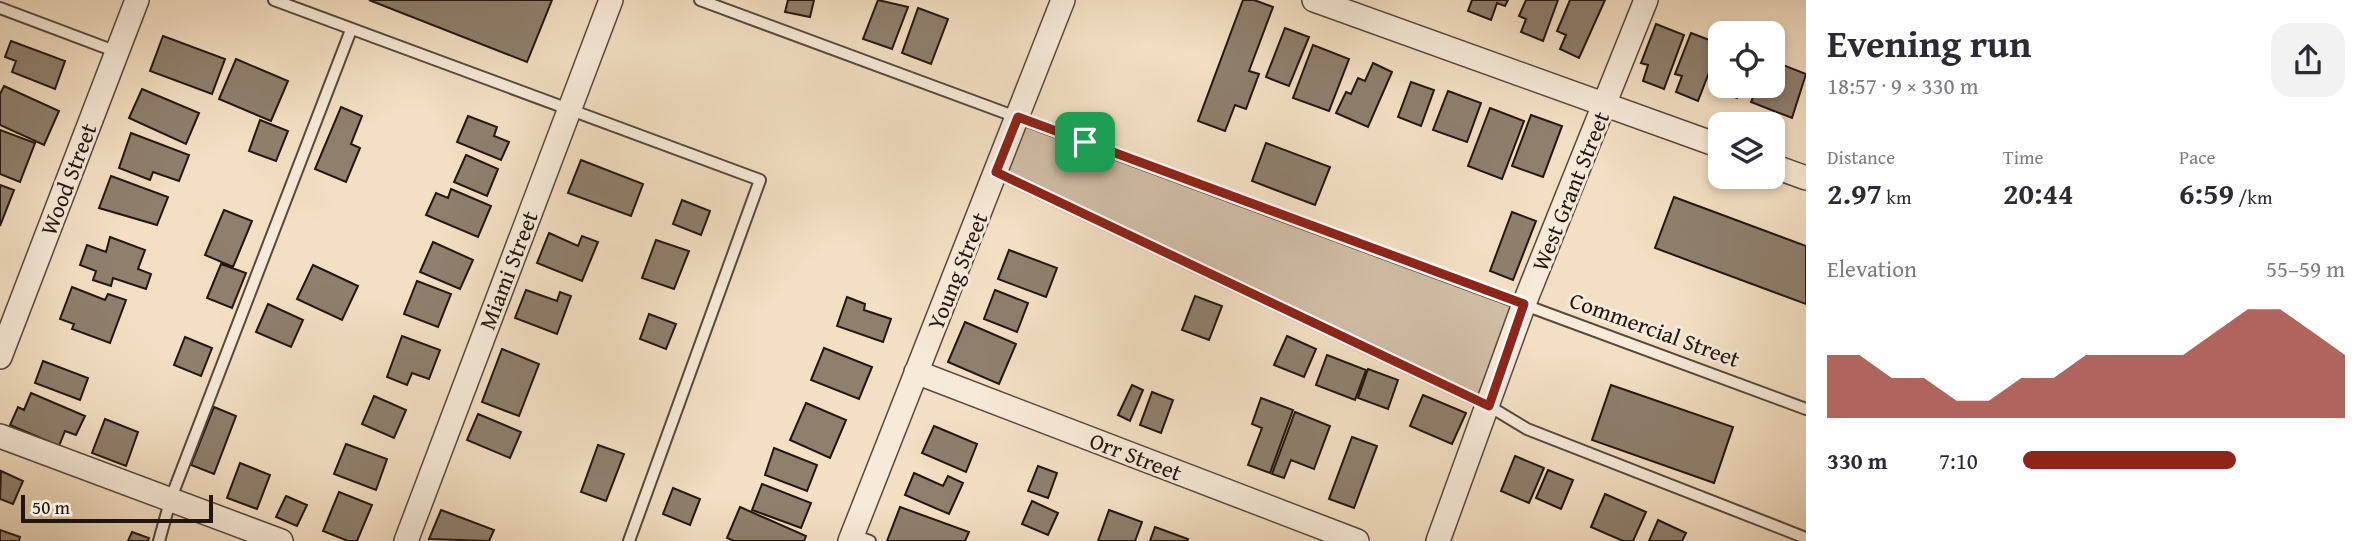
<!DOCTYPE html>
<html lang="en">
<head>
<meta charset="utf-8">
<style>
  body { margin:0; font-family:"Gentium Book Plus",serif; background:#f2f2f3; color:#2b2b33; height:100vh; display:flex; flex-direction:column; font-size:26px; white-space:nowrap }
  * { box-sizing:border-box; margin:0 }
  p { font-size:23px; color:#7c7c81 }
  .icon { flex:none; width:38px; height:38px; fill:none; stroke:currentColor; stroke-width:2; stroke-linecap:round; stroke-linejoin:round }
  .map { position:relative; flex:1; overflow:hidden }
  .details { display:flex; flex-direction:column; background:#fff; width:560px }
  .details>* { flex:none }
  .buttons { position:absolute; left:1708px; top:21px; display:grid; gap:14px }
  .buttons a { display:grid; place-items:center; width:77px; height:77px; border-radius:14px; background:#fff; box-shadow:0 4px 10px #0003; font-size:35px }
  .scale { position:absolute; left:21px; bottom:18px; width:192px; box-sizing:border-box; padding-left:7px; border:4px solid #231610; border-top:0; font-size:19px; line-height:24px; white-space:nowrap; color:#231610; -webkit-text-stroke:5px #f7ead8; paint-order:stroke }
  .pin { position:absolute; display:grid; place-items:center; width:60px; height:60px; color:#fff; margin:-30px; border-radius:14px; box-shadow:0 4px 10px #0006 }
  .round { display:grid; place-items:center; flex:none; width:74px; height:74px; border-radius:21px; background:#f2f2f3 }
  .headline { display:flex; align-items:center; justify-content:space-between; height:119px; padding:0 21px }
  h1 { font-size:38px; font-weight:600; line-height:52px }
  .stats { display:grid; grid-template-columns:repeat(3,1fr); gap:10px; height:119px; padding:7px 21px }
  .stats div { display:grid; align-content:center }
  .stats b { font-size:30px; font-weight:600 }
  .stats small { font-size:19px; font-weight:400 }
  .stats p { font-size:19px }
  .chart { height:196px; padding:14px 21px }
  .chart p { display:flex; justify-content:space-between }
  .chart svg { width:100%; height:126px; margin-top:7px; fill:#8f2418; opacity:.7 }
  ul { padding:0 21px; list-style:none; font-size:23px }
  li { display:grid; grid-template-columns:112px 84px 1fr; align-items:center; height:52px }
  li i { height:18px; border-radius:9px; background:#8f2418 }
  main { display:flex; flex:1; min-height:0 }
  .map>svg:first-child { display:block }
  .green { fill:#d0bda5; stroke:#7a6a5a; stroke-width:2 }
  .building { fill:#8f7f6d; stroke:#231610; stroke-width:2 }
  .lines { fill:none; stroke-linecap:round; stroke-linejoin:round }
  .lane-casing { stroke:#57483d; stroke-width:14 }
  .street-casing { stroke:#57483d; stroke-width:26 }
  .lane { stroke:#f7ead8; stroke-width:10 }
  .street { stroke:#f7ead8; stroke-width:23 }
  .route-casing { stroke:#fff; stroke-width:14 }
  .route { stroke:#8f2418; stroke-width:9 }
  .labels { text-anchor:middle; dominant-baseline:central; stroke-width:6; stroke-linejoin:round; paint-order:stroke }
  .street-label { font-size:23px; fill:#231610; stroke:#f7ead8 }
</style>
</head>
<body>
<main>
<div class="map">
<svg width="1806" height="541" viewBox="0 0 1806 541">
  <rect width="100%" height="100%" fill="#f3dfc3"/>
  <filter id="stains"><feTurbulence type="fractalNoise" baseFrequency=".00286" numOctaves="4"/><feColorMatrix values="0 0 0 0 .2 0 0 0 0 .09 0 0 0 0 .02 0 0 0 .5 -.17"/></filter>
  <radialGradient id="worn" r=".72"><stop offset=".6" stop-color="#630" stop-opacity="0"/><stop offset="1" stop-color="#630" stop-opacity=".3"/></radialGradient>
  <path class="green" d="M1018 117 1524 304 1489 406 996 172Z"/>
  <path class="building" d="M369 0H552L527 62Z
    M788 0H814L810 17 785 12Z
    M878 0 908 7 892 49 863 39Z
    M1243 0H1254L1273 7 1249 71 1259 74 1246 109 1235 105 1225 131 1198 121Z
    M1472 0H1508L1505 6 1497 3 1491 20 1468 11Z
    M1526 0H1558L1543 41 1521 32 1526 19 1519 16Z
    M1570 0H1605L1579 58 1560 49 1566 35 1557 31Z
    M918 8 948 19 931 64 902 53Z
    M1656 24 1684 35 1664 89 1643 81 1648 65 1641 63Z
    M1285 28 1309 37 1289 86 1266 77Z
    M1691 33 1720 44 1698 101 1676 92 1682 76 1675 74Z
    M163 36 225 59 212 94 150 71Z
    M11 41 65 61 55 89 12 72 16 61 5 57Z
    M1313 45 1349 59 1329 111 1293 98Z
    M236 59 288 81 271 121 219 99Z
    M1720 59V86H1741L1737 98 1710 88Z
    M1773 61 1806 74 1792 118 1751 102 1758 86H1773Z
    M1373 63 1392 72 1368 127 1336 113 1346 92 1351 94 1358 78 1365 81Z
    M1411 82 1434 90 1421 126 1398 117Z
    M4 86 59 111 44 145 0 125V94Z
    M142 89 199 113 186 144 129 118Z
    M1448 91 1481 103 1467 142 1433 130Z
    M341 107 362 116 351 144 360 148 346 182 315 169Z
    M1490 108 1524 121 1502 179 1468 166Z
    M1531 115 1562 126 1543 177 1512 166Z
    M468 116 497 127 494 136 509 142 501 160 457 142Z
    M260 120 288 131 276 161 249 151Z
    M0 130 35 143 20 182 0 174Z
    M131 133 189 155 179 181 153 172 150 180 119 168Z
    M1266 143 1330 167 1315 205 1252 181Z
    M466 155 498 169 487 196 454 182Z
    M581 160 643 184 631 216 568 193Z
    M111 176 168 197 157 225 99 208Z
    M0 185 14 190 0 226Z
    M451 189 491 206 478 237 426 215 436 193 448 198Z
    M1674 197 1806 246V304L1655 248Z
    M682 200 710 211 701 235 673 224Z
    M224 210 252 221 233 267 205 255Z
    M1512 212 1536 221 1513 280 1490 271Z
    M549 233 578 246 582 236 598 242 582 281 537 263Z
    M110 237 145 250 138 269 151 274 146 289 113 278 111 286 93 280 96 271 80 265 87 245 106 252Z
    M656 240 689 251 674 289 642 278Z
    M433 242 473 260 460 289 420 272Z
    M1009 250 1057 268 1046 297 998 279Z
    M221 264 246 273 232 308 207 298Z
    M313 265 358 286 342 320 297 299Z
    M417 281 451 294 438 327 404 314Z
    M72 287 105 300 108 294 126 300 110 343 72 329 74 324 60 319Z
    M526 290 557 301 560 292 571 296 557 334 515 318Z
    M995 290 1028 303 1017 332 984 319Z
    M1195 296 1222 306 1209 340 1182 330Z
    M847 297 865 304 864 310 891 319 883 342 837 326Z
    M268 304 303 320 291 347 256 332Z
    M649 314 676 324 666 349 640 339Z
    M965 322 1016 344 999 384 948 362Z
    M402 336 440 350 429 379 412 373 407 385 387 377Z
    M1287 336 1316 349 1304 377 1274 365Z
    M185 337 212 348 201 376 174 365Z
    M824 348 872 367 859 399 811 380Z
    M502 349 539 364 519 416 482 402Z
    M1327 355 1366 370 1355 400 1316 385Z
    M43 361 88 378 80 400 35 383Z
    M1368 369 1398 380 1388 409 1358 398Z
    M1132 385 1143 390 1130 421 1118 415Z
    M1611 385 1733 427 1714 483 1592 440Z
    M1152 392 1173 400 1161 433 1140 425Z
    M31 393 85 416 76 435 65 431 59 446 10 425 18 407 24 410Z
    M1423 395 1466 413 1452 444 1410 426Z
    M374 396 406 410 394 438 362 424Z
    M1261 398 1293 410 1270 473 1248 465 1262 428 1252 424Z
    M806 403 846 420 830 458 790 440Z
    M214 407 236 416 214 474 191 465Z
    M1295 412 1330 426 1314 469 1291 460 1284 478 1272 474Z
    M478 414 521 432 510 458 467 440Z
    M105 419 138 432 126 466 92 453Z
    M934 426 977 444 966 472 922 453Z
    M1352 437 1377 446 1354 508 1329 499Z
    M346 444 387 459 376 490 334 474Z
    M598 445 624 454 606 501 581 492Z
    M774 448 817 465 807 491 765 475Z
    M1515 456 1544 468 1529 503 1501 491Z
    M240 463 270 475 257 509 227 498Z
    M1038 466 1057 473 1048 498 1028 491Z
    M1548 470 1573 480 1561 509 1536 498Z
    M1 471 23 481 13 504 0 499Z
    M914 473 943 486 948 476 963 483 949 514 905 495Z
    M762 484 811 503 801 528 752 510Z
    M673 488 700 499 690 525 663 514Z
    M339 492 372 505 357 541H348L323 531Z
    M1605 494 1646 512 1633 541H1623L1591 527Z
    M286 496 307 505 297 526 276 517Z
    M1032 501 1058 513 1048 535 1022 524Z
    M740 507 806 536 804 541H734L727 538Z
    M900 507 969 532 965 541H887Z
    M441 510 494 530 489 541 429 539Z
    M1109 510 1142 522 1135 541H1098Z
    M1658 520 1686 533 1682 541H1649Z
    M1155 527 1188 539 1187 541H1150Z
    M0 530 20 537 19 541H0Z
    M132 532 149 538 148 541H128Z"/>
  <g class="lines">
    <defs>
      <path id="lane" d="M274 0 760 180 629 541
        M700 0 1806 409
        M0 8 117 52
        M996 172 1489 406 1527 429 1806 538
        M853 535 870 541
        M159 541 171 498 351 30"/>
      <path id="street" d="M1314 0 1720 146
        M1773 166 1806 178
        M0 357 137 0
        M916 372 1357 541
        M0 436 281 541
        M406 541 611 0
        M850 541 1063 0
        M1438 541 1524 304 1646 0"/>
    </defs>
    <use href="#lane" class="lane-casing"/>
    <use href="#street" class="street-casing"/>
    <use href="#lane" class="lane"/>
    <use href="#street" class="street"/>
  </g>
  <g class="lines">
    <defs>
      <path id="route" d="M1018 117 1524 304 1489 406 996 172Z"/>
    </defs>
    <use href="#route" class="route-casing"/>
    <use href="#route" class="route"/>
  </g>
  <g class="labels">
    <g class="street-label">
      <text transform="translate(68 179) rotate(-69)">Wood Street</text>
      <text transform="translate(1570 191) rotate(-68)">West Grant Street</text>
      <text transform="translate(508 270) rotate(-69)">Miami Street</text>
      <text transform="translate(957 271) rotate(-68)">Young Street</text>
      <text transform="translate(1655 329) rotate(20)">Commercial Street</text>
      <text transform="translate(1136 456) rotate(21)">Orr Street</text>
    </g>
  </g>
  <rect width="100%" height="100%" filter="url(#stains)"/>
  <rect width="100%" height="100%" fill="url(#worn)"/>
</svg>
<div class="buttons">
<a><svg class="icon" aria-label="locate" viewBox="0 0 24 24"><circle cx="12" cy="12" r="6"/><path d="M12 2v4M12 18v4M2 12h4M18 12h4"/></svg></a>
<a><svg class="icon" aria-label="layers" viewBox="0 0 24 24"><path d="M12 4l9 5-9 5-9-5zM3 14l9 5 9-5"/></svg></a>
</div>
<div class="scale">50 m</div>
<div class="pin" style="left:1085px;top:142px;background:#1e9e55"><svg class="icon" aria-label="arrive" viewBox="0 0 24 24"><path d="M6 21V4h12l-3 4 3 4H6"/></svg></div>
</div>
<section class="details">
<div class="headline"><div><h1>Evening run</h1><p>18:57 · 9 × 330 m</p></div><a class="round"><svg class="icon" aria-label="share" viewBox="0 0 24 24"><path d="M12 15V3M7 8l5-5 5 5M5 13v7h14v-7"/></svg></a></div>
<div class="stats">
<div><p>Distance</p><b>2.97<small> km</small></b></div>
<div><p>Time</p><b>20:44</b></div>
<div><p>Pace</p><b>6:59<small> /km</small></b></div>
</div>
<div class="chart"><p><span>Elevation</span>55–59 m</p>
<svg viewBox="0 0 160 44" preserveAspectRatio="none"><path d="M0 44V22L10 22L20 30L30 30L40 38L50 38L60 30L70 30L80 22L90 22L100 22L110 22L120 14L130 6L140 6L150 14L160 22V44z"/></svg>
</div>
<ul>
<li><b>330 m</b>7:10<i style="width:66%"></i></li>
</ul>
</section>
</main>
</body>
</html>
